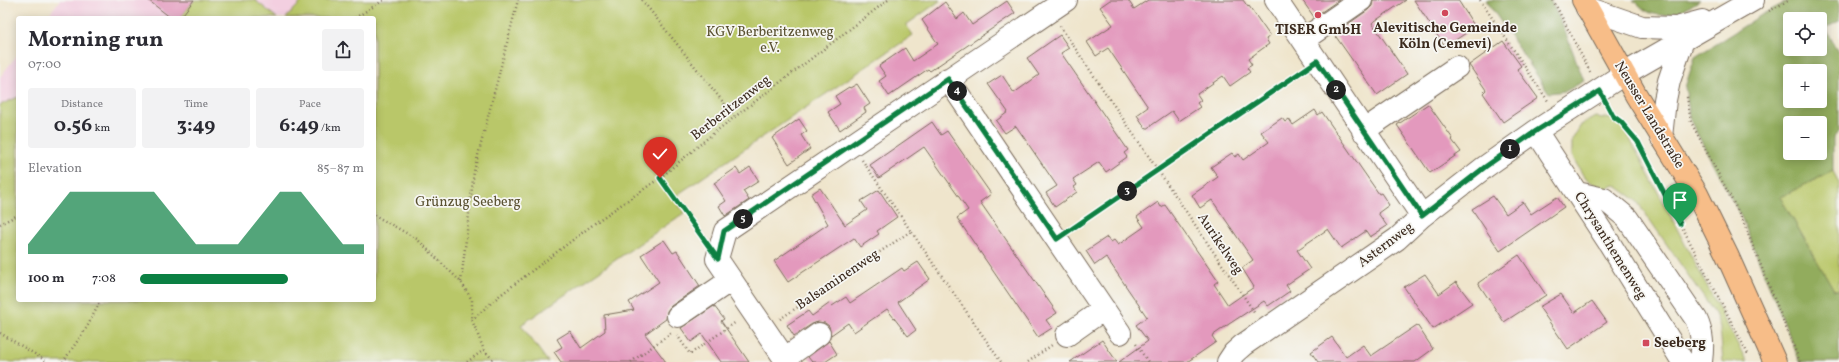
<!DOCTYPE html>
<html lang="en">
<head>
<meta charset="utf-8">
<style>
  body { margin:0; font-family:Vollkorn,serif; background:#f2f2f3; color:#2b2b33; height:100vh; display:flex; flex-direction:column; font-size:15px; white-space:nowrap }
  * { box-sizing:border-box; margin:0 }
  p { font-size:13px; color:#7c7c81 }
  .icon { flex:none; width:22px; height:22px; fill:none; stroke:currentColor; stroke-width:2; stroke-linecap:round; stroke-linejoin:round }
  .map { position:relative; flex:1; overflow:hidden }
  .panel { position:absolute; left:16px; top:16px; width:360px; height:286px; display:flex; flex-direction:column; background:#fff; border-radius:4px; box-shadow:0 2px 10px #0003 }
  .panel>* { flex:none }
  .fabs { position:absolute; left:1783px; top:12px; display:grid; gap:8px }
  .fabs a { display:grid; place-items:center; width:44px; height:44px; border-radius:4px; background:#fff; box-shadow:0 2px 10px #0003; font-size:20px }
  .pin { position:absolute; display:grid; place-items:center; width:34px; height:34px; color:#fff; margin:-41px -17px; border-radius:50% 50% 50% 0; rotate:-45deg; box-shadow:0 0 4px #0007 }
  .pin .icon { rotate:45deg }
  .km { position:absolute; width:20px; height:20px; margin:-10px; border-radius:50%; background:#222; color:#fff; font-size:11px; line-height:20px; text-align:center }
  .round { display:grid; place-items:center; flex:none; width:42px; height:42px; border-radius:4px; background:#f2f2f3 }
  .head { display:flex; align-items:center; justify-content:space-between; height:68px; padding:0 12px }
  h1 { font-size:22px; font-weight:700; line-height:30px }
  .figures { display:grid; grid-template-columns:repeat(3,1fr); gap:6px; height:68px; padding:4px 12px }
  .figures div { display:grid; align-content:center; border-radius:4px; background:#f2f2f3; text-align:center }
  .figures b { font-size:20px; font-weight:700 }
  .figures small { font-size:11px; font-weight:400 }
  .figures p { font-size:11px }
  .chart { height:112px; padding:8px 12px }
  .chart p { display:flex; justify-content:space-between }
  .chart svg { width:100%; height:72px; margin-top:4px; fill:#0b8043; opacity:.7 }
  ul { padding:0 12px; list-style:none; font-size:13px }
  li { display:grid; grid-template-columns:64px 48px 1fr; align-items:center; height:30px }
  li i { height:10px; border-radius:5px; background:#0b8043 }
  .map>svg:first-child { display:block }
  .built { fill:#f3cfe0 }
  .green { fill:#b9c769; stroke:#7a7844 }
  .forest { fill:#92ac5d; stroke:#666b3e; fill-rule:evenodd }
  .building { fill:#e399bd }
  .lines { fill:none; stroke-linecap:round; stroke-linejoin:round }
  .minor-casing { stroke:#7a6b5b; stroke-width:24 }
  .major-casing { stroke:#7a6b5b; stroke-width:24 }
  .path { stroke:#7a6b5b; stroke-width:2.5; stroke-dasharray:1 3; stroke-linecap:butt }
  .minor { stroke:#fff; stroke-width:22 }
  .major { stroke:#f7bd88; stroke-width:22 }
  .route-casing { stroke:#fff; stroke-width:8 }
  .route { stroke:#0b8043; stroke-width:5 }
  .poi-dot { fill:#d1495b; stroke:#f6f6f2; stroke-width:1.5 }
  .labels { text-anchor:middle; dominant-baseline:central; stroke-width:3.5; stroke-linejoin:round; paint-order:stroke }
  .poi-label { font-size:14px; font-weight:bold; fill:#3b2a1e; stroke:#f6f6f2 }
  .park-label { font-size:14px; fill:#5a5131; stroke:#f6f6f2 }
  .street-label { font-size:14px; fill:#3b2a1e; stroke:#f6f6f2 }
</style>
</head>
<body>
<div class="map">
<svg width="1839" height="362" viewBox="0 0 1839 362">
  <rect width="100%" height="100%" fill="#f6f6f2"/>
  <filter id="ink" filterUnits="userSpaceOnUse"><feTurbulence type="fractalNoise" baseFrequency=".025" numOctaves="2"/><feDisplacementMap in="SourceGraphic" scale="8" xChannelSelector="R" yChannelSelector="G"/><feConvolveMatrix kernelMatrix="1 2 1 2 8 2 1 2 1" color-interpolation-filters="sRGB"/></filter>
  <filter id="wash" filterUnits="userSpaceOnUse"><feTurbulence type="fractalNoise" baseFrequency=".012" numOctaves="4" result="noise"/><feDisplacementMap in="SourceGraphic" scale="16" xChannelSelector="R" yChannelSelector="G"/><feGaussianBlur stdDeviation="0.9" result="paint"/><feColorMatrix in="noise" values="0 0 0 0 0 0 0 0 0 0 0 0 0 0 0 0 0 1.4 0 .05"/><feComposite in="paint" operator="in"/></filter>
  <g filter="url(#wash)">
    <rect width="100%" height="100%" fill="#efe5cc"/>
    <path class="built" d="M60 0H303L286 18H46Z
      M18 54V135L0 129V77Z"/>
    <path class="green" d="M194 0H255L277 18H180Z
      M303 0H941L906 25 913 35 674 197 684 213 521 325 548 362H0V105L18 97V300H374V18H286Z
      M1595 117 1612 119 1622 124 1747 362H1723L1720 327 1715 314 1636 200 1615 185 1602 190 1584 177 1572 156V140L1581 125Z
      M1833 171 1839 183V290H1834L1780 197Z"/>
    <path class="forest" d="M1486 0H1550L1563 26 1584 81 1566 91 1549 93Z
      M1633 0H1700C1685 10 1663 22 1645 10 1640 8 1636 3 1633 0Z
      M1790 0H1839V21L1826 28 1839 55V132L1833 138V171L1780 197 1834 290H1839V362H1800L1742 219 1691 122 1685 87 1695 57 1763 14ZM1790 19H1820V49H1790ZM1790 71H1820V101H1790ZM1790 123H1820V153H1790Z"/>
    <g id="blocks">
      <path class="building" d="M148 0H194L180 18H171Z
        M1110 0H1128L1134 9 1148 0H1243L1248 7 1249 6 1270 36 1266 39 1269 44 1248 59 1252 65 1247 68 1250 72 1230 86 1223 76 1197 94 1201 100 1197 103 1200 107 1179 121 1172 111 1146 129 1137 115 1148 107 1133 85 1108 48 1096 56 1087 42 1113 25 1100 7Z
        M1302 0H1339L1314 17Z
        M1373 0H1406L1372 23 1407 74 1377 95 1334 34 1368 10 1372 6Z
        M1414 0H1458L1475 27 1445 47Z
        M1007 1 1015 13 930 71 928 69 889 96 879 81 886 76 879 66 905 48 913 61 938 44 922 20 945 2 957 19 964 13 972 25Z
        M1060 35 1069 48 1061 53 1128 150 1124 153 1127 157 1106 172 1099 162 1073 179 1077 185 1074 187 1077 192 1055 207 1046 193 1057 186 1016 126 1005 133 996 121 1008 112 988 84 1002 75 1014 93 1039 75 1027 58Z
        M1503 41 1521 66 1517 69 1538 98 1503 122 1483 93 1486 90 1469 65Z
        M857 84 870 104 864 108 866 112 840 130 828 112 840 104 835 96 849 87 850 88Z
        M1428 104 1453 139 1452 140 1461 152 1430 173 1397 125Z
        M1315 110 1318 115 1322 112 1379 194 1381 193 1389 205 1378 213 1387 226 1370 237 1366 231 1341 248 1328 229 1297 250 1310 269 1286 285 1290 291 1268 306 1264 301 1229 324 1212 336 1216 342 1187 362H1119L1148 341 1136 325 1147 317 1106 257 1095 265 1086 251 1107 237 1111 242 1114 240 1118 245 1144 227 1137 217 1158 202 1161 207 1165 205 1218 281 1214 284 1228 305 1254 287 1242 268 1253 260 1212 200 1200 208 1192 195 1218 177 1211 167 1232 153 1235 157 1239 154 1243 160 1269 142 1261 132 1282 118 1285 122 1289 119 1293 125Z
        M799 119 807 131 801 135 810 149 789 164 772 138Z
        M932 122 941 135 947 131 991 194 980 202 1057 313 1046 320 1052 328 1038 337 957 218 968 210 924 147 879 178 870 165Z
        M750 167 759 181 743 191 749 200 725 216 719 206 726 201 714 183 736 168 740 174Z
        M820 188 845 225 867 210 861 201 879 190 897 217 877 231 879 234 860 247 854 238 788 282 774 261 828 224 811 194Z
        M1493 196 1506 214 1523 202 1531 214 1557 197 1564 207 1500 251 1472 209Z
        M664 240 673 253 677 251 700 286 671 306 667 311 666 319 645 334 666 362H561L554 352 562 347 557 339 570 331 581 348 605 331 604 315 634 310 629 302 659 282 641 255Z
        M1519 255 1546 295 1504 322 1478 283Z
        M918 262 930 279 898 302 916 330 908 336 887 309 854 332 848 323 831 335 829 326 825 323 818 322 812 324 794 336 787 325 808 311 812 316 830 303 832 306 846 297 850 303 902 268 904 271Z
        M1425 274 1439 294 1456 282 1472 303 1433 329 1404 287Z
        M1561 294 1574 313 1592 301 1607 322 1568 349 1539 307Z
        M714 306 724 319 721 321 749 362H721L702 334 691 342 681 328Z
        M1417 325 1433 349 1415 362H1318L1311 352 1332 337 1346 357 1363 345 1371 356Z
        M1102 340 1117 362H1070Z
        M829 341 837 354 825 362H812L808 357Z"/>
    </g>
  </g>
  <g filter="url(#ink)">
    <use href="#blocks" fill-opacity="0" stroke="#7a6b5b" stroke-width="1"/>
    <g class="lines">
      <defs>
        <path id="minor" d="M1276 0 1422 216
          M1587 8 1642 27 1676 28 1702 21
          M1303 40 1361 0
          M948 79 1120 333
          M1363 131 1457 67
          M1536 131 1610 244 1683 362
          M1661 137 1665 100 1669 81 1683 40
          M1577 193 1604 199 1627 218 1696 319C1703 334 1703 346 1701 362
          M678 316 731 280
          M1067 335 1104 309
          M784 359 819 334
          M787 362 717 259 725 231 1066 0
          M1228 362 1234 353 1243 345 1397 239 1422 216 1485 167 1536 131 1624 74 1753 0"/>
        <path id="major" d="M1583 0 1636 95 1697 194 1727 255 1775 362"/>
      </defs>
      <use href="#minor" class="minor-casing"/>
      <use href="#major" class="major-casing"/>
      <path class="path" d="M642 0 735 117
        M1480 0 1548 101
        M1553 0 1590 72
        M1769 11 1790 0
        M355 18 384 0
        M1060 26 1255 313
        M1687 97 1691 122 1742 219 1800 362
        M1608 107 1613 116 1621 122 1638 142 1748 354
        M862 160 1001 362
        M660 178 702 238
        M374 215 417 239 461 282 472 300V320L484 350 495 362
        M0 224 18 215
        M1072 229 1302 71
        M461 282 474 171 518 0
        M780 319 911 231
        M472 320 499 296 599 220 660 178 715 132 888 0
        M0 333 48 362
        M677 335 690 354 736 322
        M1136 344 1148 362
        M63 362 87 327 101 300
        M467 362 484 350
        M631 362 671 333
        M1028 362 1052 345"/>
      <use href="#minor" class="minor"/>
      <use href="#major" class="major"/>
    </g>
  </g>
  <g class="lines" filter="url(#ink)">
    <defs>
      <path id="route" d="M660 178 718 259 724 231 948 79 1057 239 1317 61 1422 216 1485 167 1536 131 1600 91 1613 116 1621 122 1638 142 1680 224"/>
    </defs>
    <use href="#route" class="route-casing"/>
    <use href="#route" class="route"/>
  </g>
  <g class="poi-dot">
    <circle cx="1445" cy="13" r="4"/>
    <circle cx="1318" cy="15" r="4"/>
    <rect x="1642" y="339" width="8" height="8" rx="2"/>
  </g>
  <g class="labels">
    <g class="poi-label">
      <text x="1445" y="28">Alevitische Gemeinde<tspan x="1445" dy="16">Köln (Cemevi)</tspan></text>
      <text x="1318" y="30">TISER GmbH</text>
      <text x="1654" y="343" text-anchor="start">Seeberg</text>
    </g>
    <g class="park-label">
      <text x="770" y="32">KGV Berberitzenweg<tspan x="770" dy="16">e.V.</tspan></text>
      <text x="468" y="202">Grünzug Seeberg</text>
    </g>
    <g class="street-label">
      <text transform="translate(731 108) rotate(-38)">Berberitzenweg</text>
      <text transform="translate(1649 115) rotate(59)">Neusser Landstraße</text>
      <text transform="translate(1220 244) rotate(56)">Aurikelweg</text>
      <text transform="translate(1386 245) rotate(-37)">Asternweg</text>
      <text transform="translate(1610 246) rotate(58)">Chrysanthemenweg</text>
      <text transform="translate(838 280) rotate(-34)">Balsaminenweg</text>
    </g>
  </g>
</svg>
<div class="fabs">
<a><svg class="icon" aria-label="locate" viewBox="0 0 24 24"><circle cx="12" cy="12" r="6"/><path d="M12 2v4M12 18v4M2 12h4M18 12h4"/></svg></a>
<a>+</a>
<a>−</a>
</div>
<div class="pin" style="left:1680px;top:224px;background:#1e9e55"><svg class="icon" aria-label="arrive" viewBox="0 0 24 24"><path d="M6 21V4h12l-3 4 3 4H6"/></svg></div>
<div class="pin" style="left:660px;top:178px;background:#d93025"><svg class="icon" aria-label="check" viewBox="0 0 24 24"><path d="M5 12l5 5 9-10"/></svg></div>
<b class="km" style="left:1510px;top:149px">1</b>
<b class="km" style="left:1336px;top:90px">2</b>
<b class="km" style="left:1127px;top:191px">3</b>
<b class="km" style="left:957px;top:91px">4</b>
<b class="km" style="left:743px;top:219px">5</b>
<section class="panel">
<div class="head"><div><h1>Morning run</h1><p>07:00</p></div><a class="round"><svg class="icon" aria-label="share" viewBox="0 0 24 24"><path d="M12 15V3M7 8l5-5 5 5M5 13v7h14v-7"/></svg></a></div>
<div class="figures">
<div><p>Distance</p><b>0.56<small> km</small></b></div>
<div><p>Time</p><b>3:49</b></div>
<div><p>Pace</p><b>6:49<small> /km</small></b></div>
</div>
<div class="chart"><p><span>Elevation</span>85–87 m</p>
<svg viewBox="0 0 160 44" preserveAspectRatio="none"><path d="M0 44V38L10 22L20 6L30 6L40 6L50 6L60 6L70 22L80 38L90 38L100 38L110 22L120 6L130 6L140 22L150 38L160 38V44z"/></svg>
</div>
<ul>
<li><b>100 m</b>7:08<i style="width:66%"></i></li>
</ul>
</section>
</div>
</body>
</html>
